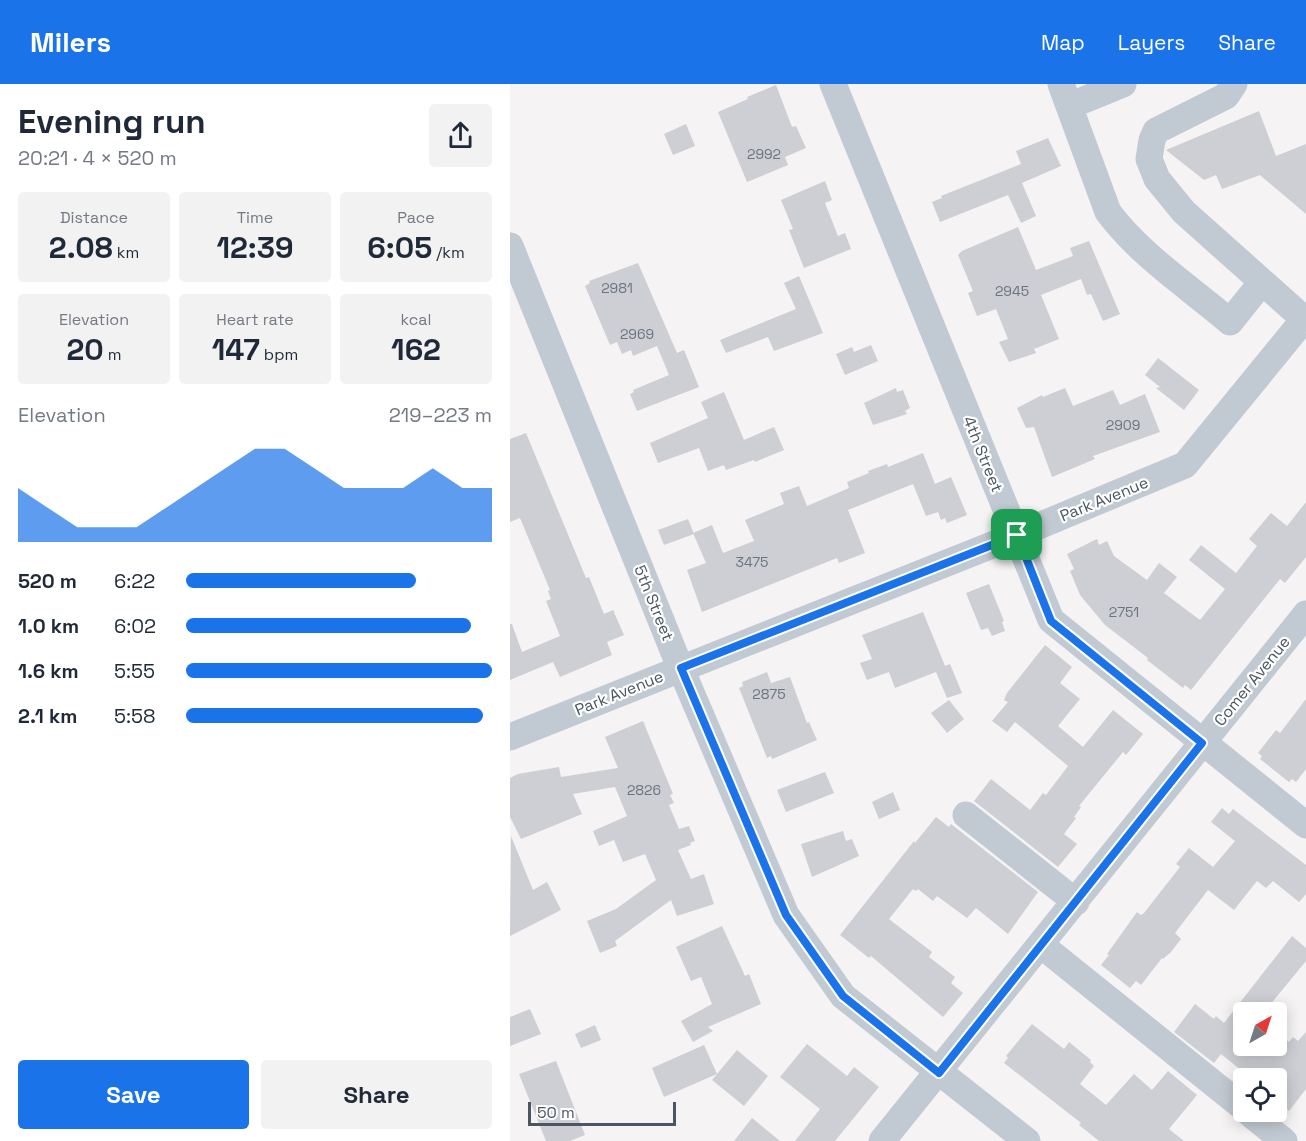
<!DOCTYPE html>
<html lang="en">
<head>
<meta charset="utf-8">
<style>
  body { margin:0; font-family:"Space Grotesk",sans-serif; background:#f2f2f3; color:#1f2937; height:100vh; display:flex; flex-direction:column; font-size:22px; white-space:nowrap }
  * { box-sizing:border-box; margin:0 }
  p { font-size:20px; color:#747a83 }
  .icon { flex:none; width:33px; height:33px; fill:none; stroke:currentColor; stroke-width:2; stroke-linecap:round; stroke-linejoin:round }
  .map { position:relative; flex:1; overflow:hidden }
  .drawer { display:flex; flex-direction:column; background:#fff; width:510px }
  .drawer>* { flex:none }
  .needle { width:39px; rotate:39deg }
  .tools { position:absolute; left:723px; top:918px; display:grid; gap:12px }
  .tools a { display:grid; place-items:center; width:54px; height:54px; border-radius:6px; background:#fff; box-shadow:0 3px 15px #0003; font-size:30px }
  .scale { position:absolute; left:18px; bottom:15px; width:148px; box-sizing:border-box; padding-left:6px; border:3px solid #4a5661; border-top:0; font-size:16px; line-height:21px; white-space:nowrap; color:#4a5661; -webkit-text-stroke:4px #fff; paint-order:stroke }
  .pin { position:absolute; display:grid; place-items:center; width:51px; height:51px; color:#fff; margin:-26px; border-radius:12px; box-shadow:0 3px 9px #0006 }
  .round { display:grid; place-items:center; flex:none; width:63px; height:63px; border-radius:6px; background:#f2f2f3 }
  .summary { display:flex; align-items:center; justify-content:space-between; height:102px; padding:0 18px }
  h1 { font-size:33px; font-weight:600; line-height:45px }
  .stats { display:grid; grid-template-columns:repeat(3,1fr); gap:9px; height:102px; padding:6px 18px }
  .stats div { display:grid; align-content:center; border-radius:6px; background:#f2f2f3; text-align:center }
  .stats b { font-size:30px; font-weight:600 }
  .stats small { font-size:16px; font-weight:400 }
  .stats p { font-size:16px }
  .chart { height:168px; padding:12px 18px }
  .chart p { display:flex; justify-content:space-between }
  .chart svg { width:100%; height:108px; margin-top:6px; fill:#1a73e8; opacity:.7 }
  .action { display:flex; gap:12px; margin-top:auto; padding:12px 18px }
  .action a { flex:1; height:69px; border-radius:6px; background:#1a73e8; color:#fff; font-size:24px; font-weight:600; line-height:69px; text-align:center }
  .action a+a { background:#f2f2f3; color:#1f2937 }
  ul { padding:0 18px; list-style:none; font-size:20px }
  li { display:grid; grid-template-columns:96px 72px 1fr; align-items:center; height:45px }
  li i { height:15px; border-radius:8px; background:#1a73e8 }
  header { display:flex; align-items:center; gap:36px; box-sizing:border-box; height:84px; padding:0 30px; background:#1a73e8; color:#fff }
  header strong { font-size:28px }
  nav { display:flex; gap:33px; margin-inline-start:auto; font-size:21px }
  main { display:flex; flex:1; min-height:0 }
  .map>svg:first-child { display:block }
  .building { fill:#cdcfd5 }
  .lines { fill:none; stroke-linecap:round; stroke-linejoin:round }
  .minor { stroke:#c1cad2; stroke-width:27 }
  .route-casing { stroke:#fff; stroke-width:12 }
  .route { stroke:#1a73e8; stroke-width:8 }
  .labels { text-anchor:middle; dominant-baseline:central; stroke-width:4.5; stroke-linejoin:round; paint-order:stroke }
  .number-label { font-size:14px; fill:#6b747e }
  .street-label { font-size:16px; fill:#4a5661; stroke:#fff }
</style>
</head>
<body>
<header>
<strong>Milers</strong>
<nav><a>Map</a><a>Layers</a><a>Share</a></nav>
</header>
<main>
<section class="drawer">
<div class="summary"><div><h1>Evening run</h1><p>20:21 · 4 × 520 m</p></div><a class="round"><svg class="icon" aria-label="share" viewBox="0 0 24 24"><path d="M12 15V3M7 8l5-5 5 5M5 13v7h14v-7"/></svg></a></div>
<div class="stats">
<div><p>Distance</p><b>2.08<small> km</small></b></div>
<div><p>Time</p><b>12:39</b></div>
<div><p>Pace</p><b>6:05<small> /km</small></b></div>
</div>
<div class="stats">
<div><p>Elevation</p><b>20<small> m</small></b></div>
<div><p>Heart rate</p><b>147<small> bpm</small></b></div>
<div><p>kcal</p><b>162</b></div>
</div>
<div class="chart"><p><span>Elevation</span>219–223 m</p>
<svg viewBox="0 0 160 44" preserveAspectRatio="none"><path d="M0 44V22L10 30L20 38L30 38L40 38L50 30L60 22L70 14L80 6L90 6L100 14L110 22L120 22L130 22L140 14L150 22L160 22V44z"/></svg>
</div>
<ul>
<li><b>520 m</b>6:22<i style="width:75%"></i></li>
<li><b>1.0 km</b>6:02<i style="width:93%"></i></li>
<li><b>1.6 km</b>5:55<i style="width:100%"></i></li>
<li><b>2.1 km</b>5:58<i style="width:97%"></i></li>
</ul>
<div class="action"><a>Save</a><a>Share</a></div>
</section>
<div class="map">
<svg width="796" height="1057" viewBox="0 0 796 1057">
  <rect width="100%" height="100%" fill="#f5f3f3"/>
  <path class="building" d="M266 1 282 43 286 42 296 64 275 73 278 81 237 98 208 28 238 15 237 13Z
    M749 27 766 72 796 60V130L750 91 712 105 706 91 694 96 656 66Z
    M176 40 185 62 163 71 154 50Z
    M538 54 551 82 512 99 526 132 511 139 498 111 430 138 422 118 432 114 431 112 511 80 506 67Z
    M315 97 322 116 315 119 328 152 335 149 341 165 294 184 279 146 283 145 271 116Z
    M508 143 526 186 563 172 560 164 579 157 610 230 593 237 581 210 577 211 571 195 531 211 549 255 524 265 526 269 499 278 489 258 498 255 486 225 467 232 458 209 463 207 448 171 452 167Z
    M128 179 167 269 174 266 189 303 127 327 120 310 124 308 123 306 159 291 147 262 123 272 121 266 112 270 107 258 100 261 75 202 80 199 79 197Z
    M289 192 313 249 264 267 258 253 216 269 210 256 286 225 274 199Z
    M361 261 368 277 335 291 326 270 342 263 344 268Z
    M648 274 689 306 674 326 646 304 650 303 635 291Z
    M386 304 387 308 393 306 400 324 395 327 397 330 363 341 354 319Z
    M555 304 563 322 603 306 610 321 635 310 650 348 583 372 585 375 542 393 524 343 516 344 507 324 532 311 533 313Z
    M214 308 234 356 264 343 274 366 245 378 244 376 216 386 214 381 198 387 189 364 148 379 140 359 198 334 191 318Z
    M16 349 76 494 79 493 94 530 103 526 114 551 97 558 102 571 50 593 43 578 0 596V540H2L12 568 50 552 36 517 41 515 38 507 40 506 10 434 0 438V355Z
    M413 369 425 400 441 393 457 431 437 439 435 434 431 436 428 428 416 432 403 400 338 426 355 469 329 479 327 474 192 528 177 486 196 479 183 449 202 441 213 469 244 457 235 436 274 420 270 409 289 402 297 422 339 404 337 398 359 389 358 387 377 380 378 383Z
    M796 418V473L775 499 770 495 681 606 675 601 673 604 637 576 638 574 595 541 570 511 560 487 564 485 557 470 587 455 589 461 597 457 604 472 637 496 649 479 667 493 654 509 690 536 715 505 679 476 691 461 726 489 747 462 739 455 761 429 777 442Z
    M178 435 184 450 154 461 148 446Z
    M479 500 494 537 492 538 495 547 482 552 478 544 471 546 456 509Z
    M413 528 435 582 440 580 452 609 437 614 426 588 385 604 379 588 357 596 350 579 362 575 352 551Z
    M535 561 562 583 550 599 570 615 548 642 573 663 603 626 633 650 616 671 613 668 569 722 571 723 564 733 566 734 554 750 567 760 548 783 464 717 481 695 520 726 533 709 536 711 558 682 505 638 497 648 482 637 498 618 494 616 497 609Z
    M257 588 261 599 280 593 297 639 299 638 307 656 262 675 261 672 257 674 229 604 233 602 232 598Z
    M796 615V685L786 698 782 695 779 698 750 675 752 672 748 669 766 646 770 649Z
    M439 616 454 635 437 649 421 629Z
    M133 637 163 710 160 711 164 719 159 721 169 745 179 742 185 757 180 759 181 761 168 766 181 795 194 790 204 820 167 832 161 816 105 857 107 862 90 869 77 837 106 825 146 796 135 770 113 778 104 756 89 762 83 747 117 732 105 703 63 710 72 730 11 755 0 733V694L8 690 49 683 51 693 108 684 95 653Z
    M315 688 324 709 276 728 267 706Z
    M383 708 390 726 369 735 362 718Z
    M712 724 719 730 723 725 796 781V810L789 818 763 797 756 804 747 797 724 826 698 806 665 849 671 855 661 868 653 875 652 874 631 901 626 897 620 904 591 881 599 871 597 870 627 828 631 831 634 829 670 783 666 780 679 764 703 783 725 757 701 738Z
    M426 733 439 743 441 740 528 808 498 850 466 824 457 834 427 812 423 817 408 805 406 807 403 805 379 835 422 868 419 873 445 893 441 899 453 909 433 933 361 872 359 874 330 851 404 757 405 759Z
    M333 747 336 757 342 755 349 772 302 793 291 760Z
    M1 752 23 806 37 798 51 826 0 852Z
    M212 842 235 892 239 890 251 920 198 943 203 947 183 958 171 937 202 920 191 893 181 897 166 863Z
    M782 852 796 864V877L754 928H734V943L728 950 734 954V962H743L752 969 758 962H766V948L779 958 783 953 788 957 796 948V1005L779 1027 766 1016V994H741L711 970 704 979 664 948 685 920 704 935 706 932 714 939Z
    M20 925 31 950 0 962V933Z
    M522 940 554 965 559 958 581 976 580 978 584 982 570 1000 596 1021 624 990 642 1006 658 987 687 1011 659 1045 674 1057H589L569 1041 571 1039 494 979 498 974 496 972Z
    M85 941 91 956 71 964 65 950Z
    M297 960 337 992 344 983 369 1003 325 1057H285L310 1025 270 993Z
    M194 961 207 990 154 1013 142 984Z
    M227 966 258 992 234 1022 202 996Z
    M46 977 75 1051 60 1057H36L9 990Z
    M242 1034 270 1057H224Z"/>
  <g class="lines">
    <path class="minor" d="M323 0 541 536 796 741
      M551 0 598 128C631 172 678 202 720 238L752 198
      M724 0 716 12 646 47 642 56 639 75 647 95 674 128 794 235
      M559 22 613 0
      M0 162 163 566 276 831 333 912 517 1057
      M0 653 507 451 675 381 796 233
      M456 731 566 818
      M531 861 734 1024
      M738 1028 774 1057
      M372 1057 796 530"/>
  </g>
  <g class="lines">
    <defs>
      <path id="route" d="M507 451 541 537 692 659 429 989 333 912 276 831 171 584Z"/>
    </defs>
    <use href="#route" class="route-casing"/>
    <use href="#route" class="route"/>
  </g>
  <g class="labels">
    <g class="number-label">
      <text x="254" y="70">2992</text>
      <text x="107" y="204">2981</text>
      <text x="502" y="207">2945</text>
      <text x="127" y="250">2969</text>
      <text x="613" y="341">2909</text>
      <text x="242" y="478">3475</text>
      <text x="614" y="528">2751</text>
      <text x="259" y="610">2875</text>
      <text x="134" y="706">2826</text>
    </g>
    <g class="street-label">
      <text transform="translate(473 370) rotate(68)">4th Street</text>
      <text transform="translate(594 415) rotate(-22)">Park Avenue</text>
      <text transform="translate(144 519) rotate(68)">5th Street</text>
      <text transform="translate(742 597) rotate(-51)">Comer Avenue</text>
      <text transform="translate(109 609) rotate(-22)">Park Avenue</text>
    </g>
  </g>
</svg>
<div class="tools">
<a><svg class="needle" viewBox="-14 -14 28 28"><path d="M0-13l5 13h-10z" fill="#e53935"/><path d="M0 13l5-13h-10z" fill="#747a83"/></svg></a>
<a><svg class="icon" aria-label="locate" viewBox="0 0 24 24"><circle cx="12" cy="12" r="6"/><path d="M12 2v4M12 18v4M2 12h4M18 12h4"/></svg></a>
</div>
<div class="scale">50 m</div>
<div class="pin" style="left:507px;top:451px;background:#1e9e55"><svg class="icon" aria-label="arrive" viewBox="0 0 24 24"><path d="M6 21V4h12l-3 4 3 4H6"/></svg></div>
</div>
</main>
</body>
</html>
